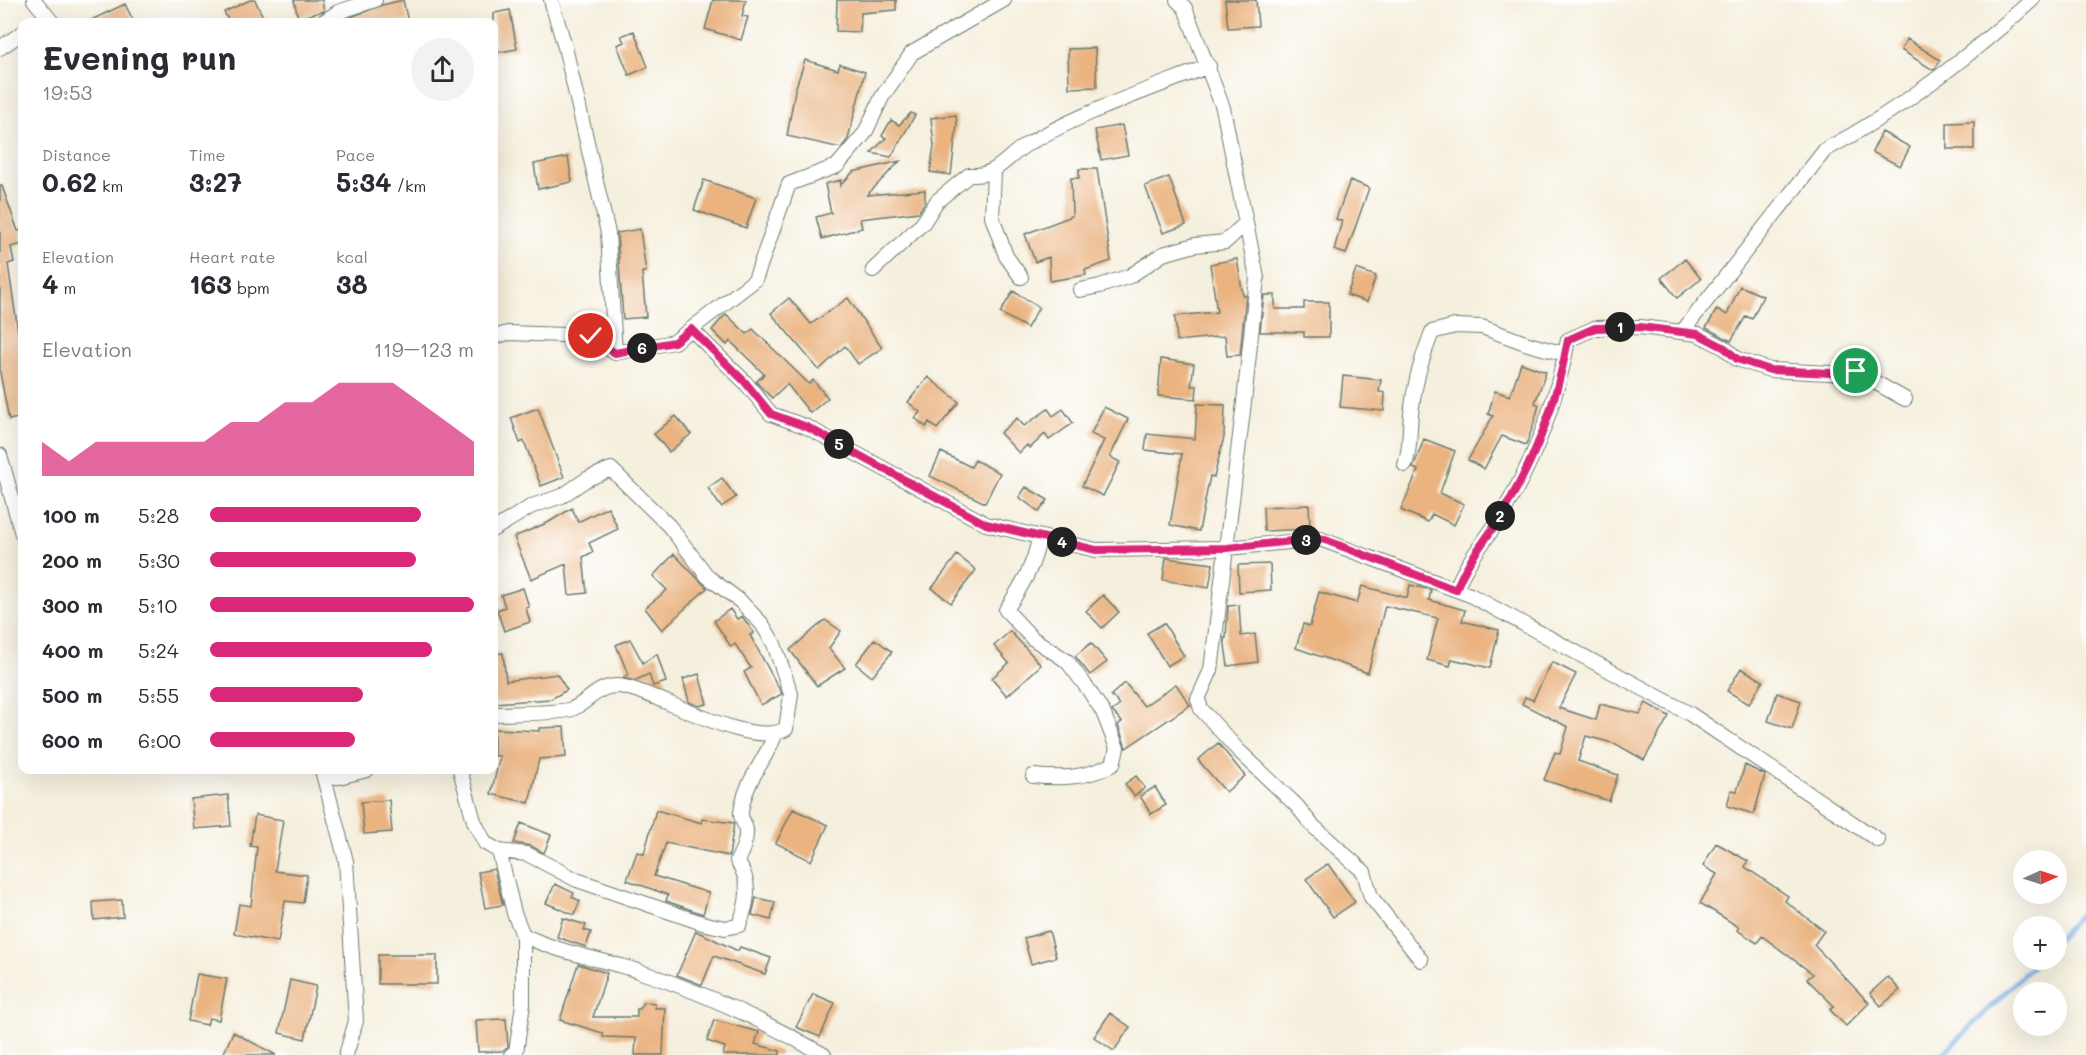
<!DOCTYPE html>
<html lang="en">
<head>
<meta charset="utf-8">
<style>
  body { margin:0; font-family:Mali,sans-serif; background:#f2f2f3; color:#2b2b33; height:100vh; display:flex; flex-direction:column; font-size:22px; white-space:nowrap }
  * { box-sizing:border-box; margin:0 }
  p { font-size:20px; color:#7c7c81 }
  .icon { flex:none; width:33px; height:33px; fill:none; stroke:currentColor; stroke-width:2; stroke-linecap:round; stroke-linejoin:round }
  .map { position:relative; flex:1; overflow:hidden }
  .drawer { position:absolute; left:18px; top:18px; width:480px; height:756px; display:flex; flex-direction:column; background:#fff; border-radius:12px; box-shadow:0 6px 24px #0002 }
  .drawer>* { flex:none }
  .needle { width:39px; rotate:87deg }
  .buttons { position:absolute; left:2013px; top:850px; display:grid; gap:12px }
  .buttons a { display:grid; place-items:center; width:54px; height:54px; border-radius:50%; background:#fff; box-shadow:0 6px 24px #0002; font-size:30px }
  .pin { position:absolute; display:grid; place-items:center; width:51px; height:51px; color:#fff; margin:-26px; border:3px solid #fff; border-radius:50%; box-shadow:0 2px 6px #0007 }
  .km { position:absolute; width:30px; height:30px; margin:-15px; border-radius:50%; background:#222; color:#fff; font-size:16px; line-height:30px; text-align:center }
  .round { display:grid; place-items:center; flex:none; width:63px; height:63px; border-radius:32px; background:#f2f2f3 }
  .head { display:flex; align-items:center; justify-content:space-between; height:102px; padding:0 24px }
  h1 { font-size:33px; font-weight:700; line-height:45px }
  .metrics { display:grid; grid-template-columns:repeat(3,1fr); gap:9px; height:102px; padding:6px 24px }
  .metrics div { display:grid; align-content:center }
  .metrics b { font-size:26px; font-weight:700 }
  .metrics small { font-size:16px; font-weight:400 }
  .metrics p { font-size:16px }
  .chart { height:168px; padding:12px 24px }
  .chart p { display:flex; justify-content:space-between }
  .chart svg { width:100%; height:108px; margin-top:6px; fill:#db2777; opacity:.7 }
  ul { padding:0 24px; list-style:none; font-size:20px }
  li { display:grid; grid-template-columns:96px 72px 1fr; align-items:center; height:45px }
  li i { height:15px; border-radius:8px; background:#db2777 }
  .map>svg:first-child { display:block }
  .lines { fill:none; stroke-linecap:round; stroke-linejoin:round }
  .stream { stroke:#76aee6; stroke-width:5 }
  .building { fill:#eab380 }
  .street-casing { stroke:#6a7b6f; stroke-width:16 }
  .street { stroke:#fff; stroke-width:14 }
  .route-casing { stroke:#fff; stroke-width:12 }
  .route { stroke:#db2777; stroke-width:8 }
</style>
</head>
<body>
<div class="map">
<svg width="2086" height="1055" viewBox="0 0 2086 1055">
  <rect width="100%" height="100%" fill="#fff"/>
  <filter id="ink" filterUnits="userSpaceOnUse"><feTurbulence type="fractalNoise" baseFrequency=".0167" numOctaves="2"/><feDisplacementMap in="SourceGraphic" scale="12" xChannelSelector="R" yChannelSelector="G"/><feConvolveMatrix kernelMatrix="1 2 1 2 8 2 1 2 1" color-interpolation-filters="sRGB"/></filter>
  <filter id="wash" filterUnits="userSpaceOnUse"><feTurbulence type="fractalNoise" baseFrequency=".008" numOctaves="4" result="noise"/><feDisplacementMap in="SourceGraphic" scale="24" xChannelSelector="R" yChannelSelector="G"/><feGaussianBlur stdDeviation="1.35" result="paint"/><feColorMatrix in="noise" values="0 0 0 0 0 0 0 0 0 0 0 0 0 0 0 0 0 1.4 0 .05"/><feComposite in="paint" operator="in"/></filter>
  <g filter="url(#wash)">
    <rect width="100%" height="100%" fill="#f5efdd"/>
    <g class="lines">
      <path class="stream" d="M2056 941 2086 908
        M1942 1055 2038 960"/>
    </g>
    <g id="blocks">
      <path class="building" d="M250 0H255L264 19 257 22H229L224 12Z
        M294 0H322L324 11 298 18Z
        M403 0 408 22H338L382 5Z
        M713 0H746L742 16 748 17 741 40 705 29Z
        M837 0H896V10L861 13 860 32 836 31Z
        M1225 0H1256L1258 26 1228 28Z
        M125 4 134 22H87Z
        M510 10 517 49 494 53V13Z
        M634 31 648 67 629 75 617 45 624 42 621 36Z
        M1907 39 1940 60 1935 69 1933 70 1901 50Z
        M1095 48 1097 87 1069 88 1068 49Z
        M805 60 838 70 840 64 865 72 848 139 841 148 787 136 795 90Z
        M911 113 915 115 891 157 871 153 886 138 882 136 891 120 899 125Z
        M956 115 957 125 951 175 930 172 934 146 931 118Z
        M1974 122V149H1947V123Z
        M1122 125 1128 155 1101 160 1095 130Z
        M1882 132 1910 147 1900 166 1872 152Z
        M568 157 572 182 538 189 534 164Z
        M900 161 867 195 925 190V202L919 212 860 219 862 228 822 239 816 217 831 213 825 184 841 180 840 186 853 172Z
        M1079 169H1097L1111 261 1085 270 1086 275 1050 281 1049 257 1035 262 1025 234 1072 216 1071 178H1079Z
        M1169 177 1186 225 1163 233 1145 186Z
        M704 180 756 198 746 228 694 210Z
        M1350 180 1369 188 1346 254 1334 250 1342 221 1336 219Z
        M0 186H2L18 231 22 230V244L11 247 14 262 8 264 18 331 22 330V417L9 420 0 373Z
        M640 229 646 272H642L646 317 623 319 617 233Z
        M1237 259 1243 296 1246 295 1240 355 1227 356 1225 336 1177 341 1175 316 1217 312 1210 264Z
        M1685 259 1701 279 1677 298 1661 278Z
        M1356 269 1376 276 1367 302 1347 295Z
        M1740 286 1763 296 1752 319 1746 316 1731 341 1706 328 1717 309 1727 315Z
        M1013 291 1039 307 1027 328 1000 313Z
        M1264 295H1275V309H1304V302H1329V337H1304V332H1260Z
        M789 298 811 324 848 298 882 348 858 364 845 346 819 370 771 313Z
        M726 314 747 334 753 329 809 384 813 380 828 398 810 413 787 384 772 398 756 382 764 374 730 341 727 345 712 330Z
        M1161 359 1194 364 1191 386H1197L1196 399 1158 396Z
        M1521 363 1546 372 1535 403 1539 405 1534 423 1526 445 1502 436 1484 469 1468 460 1493 416 1488 414 1495 391 1510 396Z
        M1343 376 1381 380 1379 392 1385 393 1384 411 1340 407Z
        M928 377 959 402 937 429 929 422 926 427 915 418 920 412 908 402Z
        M1197 404 1225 405 1224 437 1214 477 1210 476 1199 531 1170 525 1182 454 1145 450 1147 434 1195 439Z
        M1104 407 1128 419 1110 457 1120 462 1103 496 1082 486 1104 440 1091 434Z
        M538 408 564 477 541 486 524 441 520 443 511 418Z
        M1048 409 1053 416 1063 409 1073 423 1049 440 1045 434 1030 448 1027 445 1019 453 1000 433 1017 418 1024 426Z
        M676 416 691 434 669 452 654 434Z
        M1424 439 1455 451 1440 493 1464 504 1454 525 1432 514 1428 522 1401 510 1418 470 1413 468Z
        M941 452 971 467 975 460 1000 473 985 503 930 476Z
        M722 478 736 497 721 507 708 488Z
        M1026 487 1048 500 1039 512 1019 497Z
        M1309 505 1310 529 1264 531 1263 507Z
        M608 507 618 529 589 543 593 552 583 557 587 593 569 595 566 564 531 579 514 537 549 522 572 508 578 522Z
        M674 554 707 588 662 630 645 608 667 590 653 576Z
        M957 555 976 570 951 603 932 588Z
        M1166 558 1213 564 1209 588 1163 580Z
        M1270 564 1271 590 1239 592 1238 565Z
        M1410 585 1431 590 1429 600 1465 610 1462 621 1499 630 1490 668 1452 659 1450 666 1427 660 1438 618 1385 606 1368 673 1296 648 1303 624 1310 626 1319 592 1357 603 1362 586 1407 598Z
        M523 588 529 607 526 608 530 622 504 631 497 610 505 607 501 595Z
        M1103 595 1119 612 1102 628 1086 611Z
        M1239 605 1241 636 1255 634 1258 662 1228 666 1224 638H1226L1228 606Z
        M730 609 737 619 742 616 754 633 750 635 782 694 761 705 744 672 751 668 735 644 731 647 714 621Z
        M825 620 841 631 829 648 845 668 817 686 790 650Z
        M1164 623 1184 656 1167 666 1147 633Z
        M1010 631 1041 665 1007 696 992 678 1009 663 994 646Z
        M630 639 643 663 657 654 666 682 653 686 649 674 634 681 623 678 628 674 616 645Z
        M875 639 892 652 872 677 856 664Z
        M1091 643 1107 662 1090 675 1075 656Z
        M503 653 506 681 557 674 567 690 551 699 494 703V654Z
        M1552 662 1576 674 1559 708 1596 720 1600 704 1640 714 1646 703 1669 716 1644 760 1616 744 1586 736 1578 761 1618 775 1609 801 1544 780 1555 752 1560 754 1568 727 1522 704 1525 697 1533 700Z
        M1741 668 1763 681 1749 704 1727 691Z
        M699 674 707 704 699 706 689 702 683 679Z
        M1125 683 1144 706 1176 684 1190 705 1126 748 1118 725 1122 722 1112 711 1120 705 1111 695Z
        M1777 693 1801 701 1792 729 1768 721Z
        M564 727 566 757 539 759 529 803 491 794 500 756H494V729L539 731V728Z
        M1218 743 1245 776 1226 792 1198 760Z
        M1745 765 1765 775 1754 814 1727 806 1731 790 1737 791Z
        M1136 776 1145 788 1134 796 1125 784Z
        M1155 787 1166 805 1151 814 1140 796Z
        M228 795 231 826 194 829 191 799Z
        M389 800 392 832 364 834 361 802Z
        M793 809 828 825 811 861 776 843Z
        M656 810 702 823V819L734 823 729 856 666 843 654 876 709 893 703 914 666 901 668 895 627 880 637 852 644 854Z
        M255 815 283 820 275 871 307 875 303 903 285 901 278 942 234 934 239 904 251 906 257 847 250 846Z
        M521 823 551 835 544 853 531 846 514 843Z
        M1716 843 1748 861 1745 867 1788 896 1785 901 1824 931 1814 945 1869 1003 1846 1026 1830 1010 1834 1006 1807 979 1813 974 1762 936 1757 943 1737 930 1739 927 1700 903 1717 874 1703 866Z
        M1328 864 1355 902 1333 917 1306 879Z
        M494 869 503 905 485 908 478 872Z
        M555 884 574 893 572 897 580 901 574 915 546 903Z
        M756 898 775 902 771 920 752 915Z
        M122 900 123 917 94 920 93 902Z
        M563 918 586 925 584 930 591 932 586 947 557 937Z
        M696 931 738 951 740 947 771 958 765 974 714 956 702 985 677 975Z
        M1049 931 1056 957 1031 964 1024 938Z
        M378 955H437V984H378Z
        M578 964 607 973 593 1017H637V1009H640L643 1002 655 1003V1008H665L663 1055H635L636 1038 603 1037V1033L560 1020Z
        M197 974 227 979 219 1020 209 1018 207 1025 188 1021Z
        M1888 977 1900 990 1881 1006 1870 993Z
        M290 980 316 986 305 1039 279 1033Z
        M813 994 835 1003 820 1037 796 1027Z
        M1110 1013 1130 1027 1114 1051 1094 1037Z
        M506 1019 508 1047 503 1051 478 1052 476 1020Z
        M714 1020 759 1032 755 1044 780 1051V1055H723L725 1047 707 1041Z
        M233 1032 276 1055H223Z"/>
    </g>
  </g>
  <g filter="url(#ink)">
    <use href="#blocks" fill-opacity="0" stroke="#6a7b6f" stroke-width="1.5"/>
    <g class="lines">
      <defs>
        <path id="street" d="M34 0 52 22
          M551 0 565 47 608 233 615 353
          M1177 0 1185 8 1223 108 1257 278 1243 411 1211 670 1198 699 1201 709 1238 750 1297 806 1312 825 1364 872 1371 897 1421 960
          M323 22 338 12 375 0
          M0 48 22 33
          M994 172 992 217 1006 256 1021 277
          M873 270 923 223 937 201 969 175C999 177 1006 155 1031 142 1088 110 1148 90 1209 66
          M1080 290 1100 286 1130 276 1163 254 1195 245 1225 242 1246 223
          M691 329 745 382 771 414 807 427 986 524 1096 550 1227 548 1320 539 1470 595 1690 714 1878 840
          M1682 332 1825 150C1902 109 1967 58 2032 0
          M494 337 508 333 591 336 615 353 674 342 755 280 789 184 837 166 865 133 882 97 912 53 1004 0
          M0 455 22 534
          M1405 465C1411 448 1409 432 1411 414 1414 385 1421 359 1432 332L1455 326 1482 327 1528 344 1565 354
          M494 529 532 506 562 496 587 479 611 469 670 527 708 577 740 601 762 624 774 644 791 694 786 729C749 749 665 696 625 687 600 681 591 701 572 709 557 714 511 713 494 714
          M1456 589C1466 562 1484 543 1499 519 1534 462 1556 405 1568 340L1595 328 1640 327 1698 334 1725 348 1737 359 1770 370 1830 373 1855 371 1905 399
          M322 770 346 861 356 1021 346 1055
          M460 770 474 821 485 843 499 851 527 854 577 880 702 923 725 928 739 925C748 903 752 882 737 861 742 851 747 841 746 830 745 823 740 818 741 812 745 781 764 763 775 735
          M1033 776C1062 779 1087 778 1113 764L1117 748 1103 712 1088 689 1067 661 1032 638 1006 610C1021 587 1035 565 1039 537
          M324 777H339L367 770
          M499 851 514 913 523 935V1004L516 1052 511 1055
          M523 935C559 953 602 959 641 972 704 993 767 1022 824 1055"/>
      </defs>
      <use href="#street" class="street-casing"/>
      <use href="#street" class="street"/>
    </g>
  </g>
  <g class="lines" filter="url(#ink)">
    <defs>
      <path id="route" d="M591 336 615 353 674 342 691 329 745 382 771 414 807 427 986 524 1096 550 1227 548 1320 538 1456 590C1466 562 1484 543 1499 519 1534 462 1556 406 1568 340L1595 328 1640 327 1698 334 1725 348 1737 359 1770 370 1830 373 1856 371"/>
    </defs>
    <use href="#route" class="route-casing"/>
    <use href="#route" class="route"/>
  </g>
</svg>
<div class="buttons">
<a><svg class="needle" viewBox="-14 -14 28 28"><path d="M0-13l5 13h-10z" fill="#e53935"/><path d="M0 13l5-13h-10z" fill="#7c7c81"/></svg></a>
<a>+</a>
<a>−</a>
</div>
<div class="pin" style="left:1856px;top:371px;background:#1e9e55"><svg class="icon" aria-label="arrive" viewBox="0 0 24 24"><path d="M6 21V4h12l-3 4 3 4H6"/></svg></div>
<div class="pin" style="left:591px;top:336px;background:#d93025"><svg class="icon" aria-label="check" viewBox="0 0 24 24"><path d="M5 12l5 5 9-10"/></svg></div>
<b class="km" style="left:1620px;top:327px">1</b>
<b class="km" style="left:1500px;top:516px">2</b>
<b class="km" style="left:1306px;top:540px">3</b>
<b class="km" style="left:1062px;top:542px">4</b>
<b class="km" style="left:839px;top:444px">5</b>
<b class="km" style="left:642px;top:348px">6</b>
<section class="drawer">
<div class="head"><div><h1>Evening run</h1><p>19:53</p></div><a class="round"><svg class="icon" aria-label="share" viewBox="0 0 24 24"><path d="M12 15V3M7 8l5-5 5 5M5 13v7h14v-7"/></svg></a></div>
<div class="metrics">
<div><p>Distance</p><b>0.62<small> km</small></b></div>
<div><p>Time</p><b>3:27</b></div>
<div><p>Pace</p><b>5:34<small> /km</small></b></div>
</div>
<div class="metrics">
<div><p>Elevation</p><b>4<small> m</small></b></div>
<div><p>Heart rate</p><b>163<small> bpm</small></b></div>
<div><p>kcal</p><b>38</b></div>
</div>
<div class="chart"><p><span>Elevation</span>119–123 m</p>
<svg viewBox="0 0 160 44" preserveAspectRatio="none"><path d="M0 44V30L10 38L20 30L30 30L40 30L50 30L60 30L70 22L80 22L90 14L100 14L110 6L120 6L130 6L140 14L150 22L160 30V44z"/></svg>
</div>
<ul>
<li><b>100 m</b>5:28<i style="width:80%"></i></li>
<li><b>200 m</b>5:30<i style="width:78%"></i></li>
<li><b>300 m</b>5:10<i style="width:100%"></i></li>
<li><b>400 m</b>5:24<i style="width:84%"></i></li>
<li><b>500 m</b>5:55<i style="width:58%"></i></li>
<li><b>600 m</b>6:00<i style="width:55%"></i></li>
</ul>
</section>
</div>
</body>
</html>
